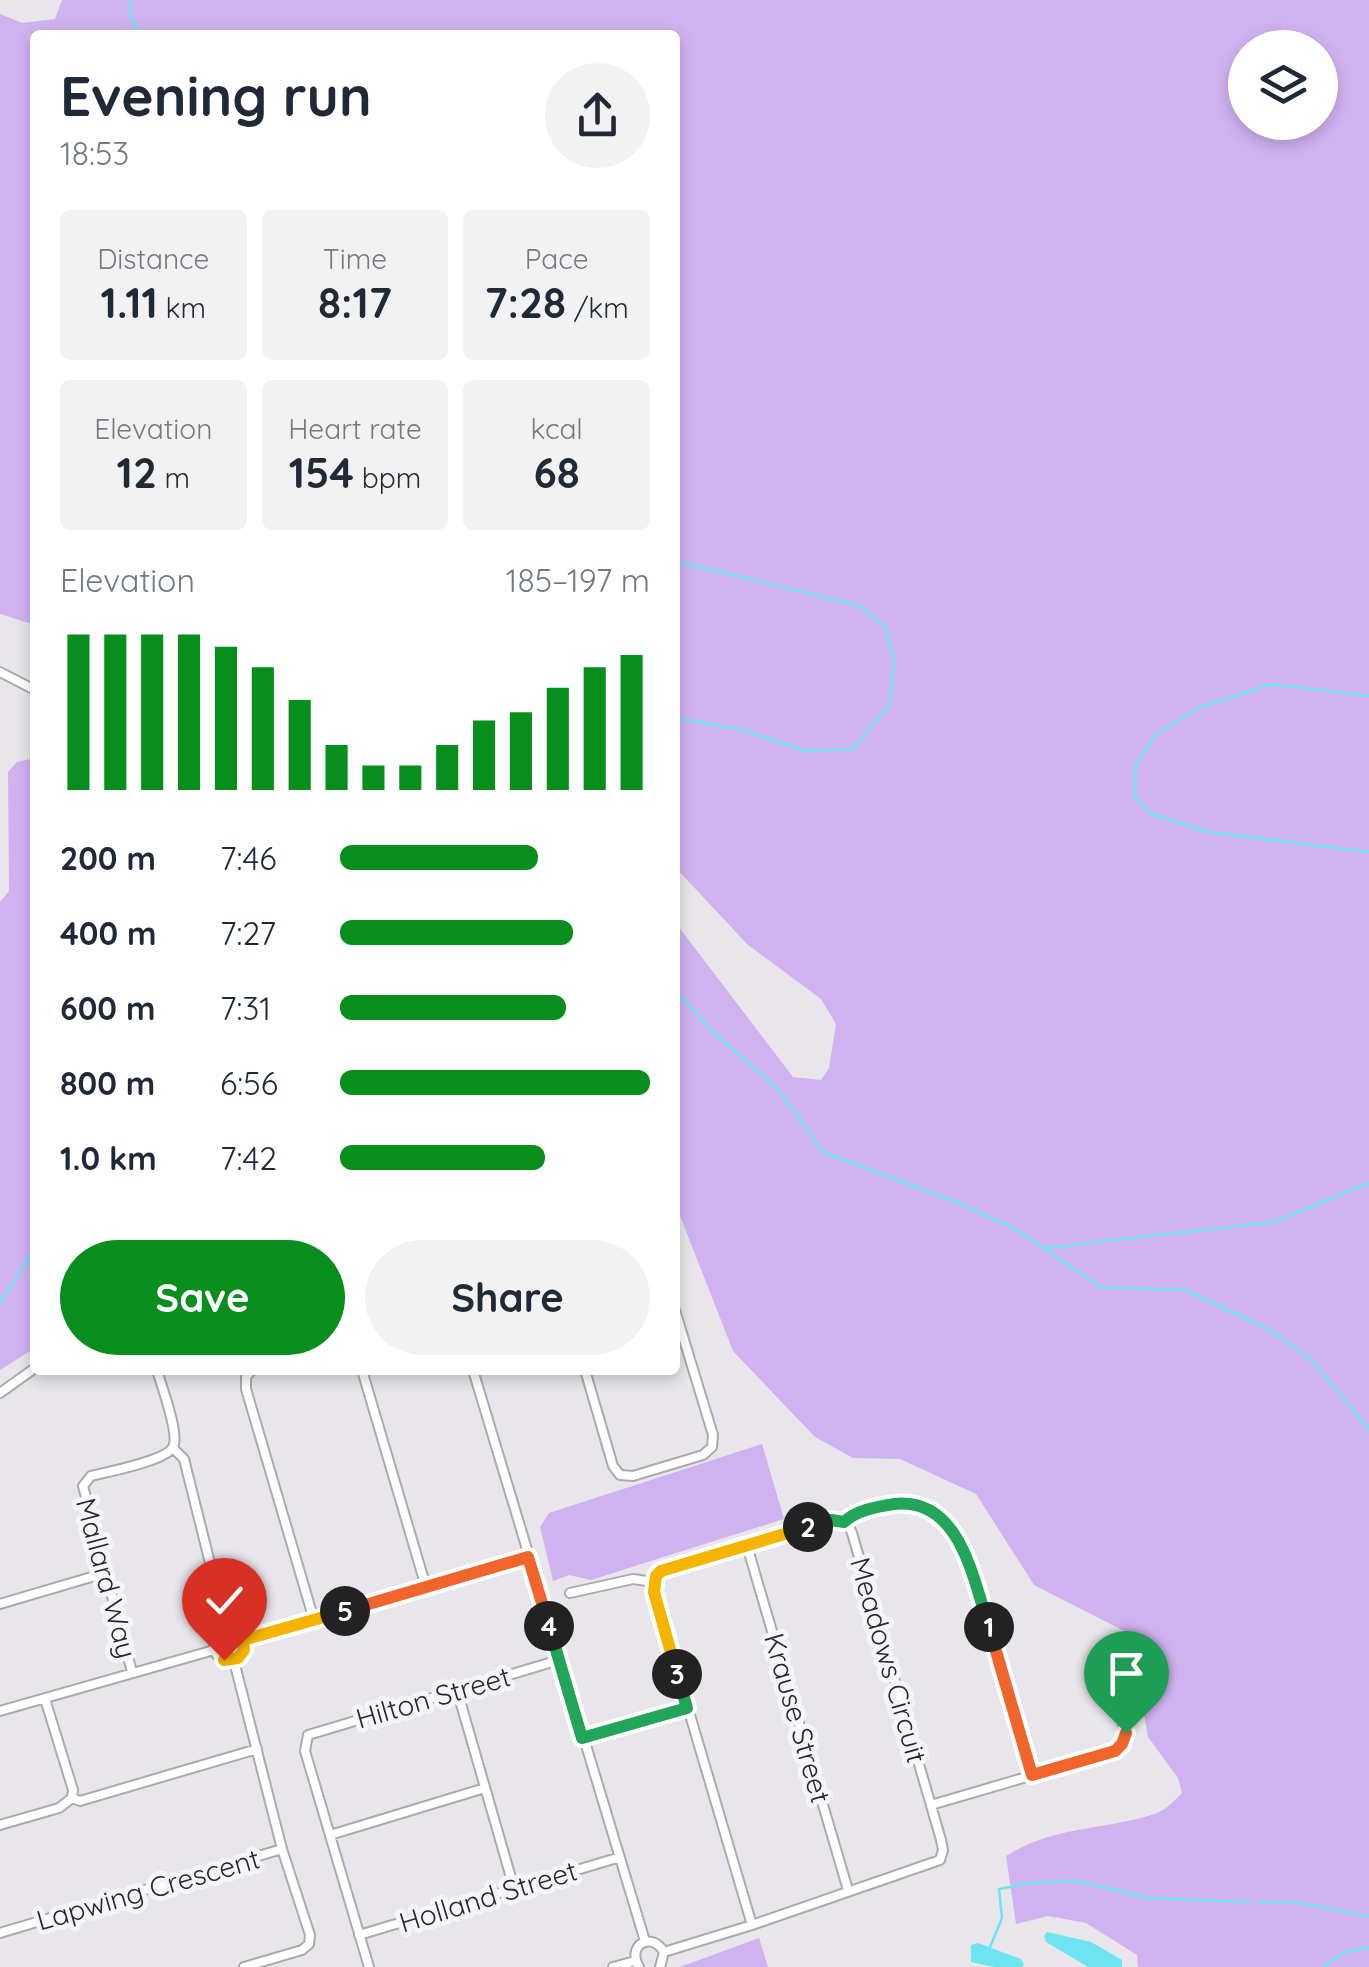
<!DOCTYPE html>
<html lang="en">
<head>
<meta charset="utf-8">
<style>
  body { margin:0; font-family:Quicksand,sans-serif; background:#f2f2f3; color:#1f2937; height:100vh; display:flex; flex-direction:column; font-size:38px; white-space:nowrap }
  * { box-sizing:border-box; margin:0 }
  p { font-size:32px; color:#747a83 }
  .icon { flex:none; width:55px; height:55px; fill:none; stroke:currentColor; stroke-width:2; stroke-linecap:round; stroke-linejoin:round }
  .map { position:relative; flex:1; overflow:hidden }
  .details { position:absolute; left:30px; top:30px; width:650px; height:1345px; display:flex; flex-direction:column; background:#fff; border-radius:10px; box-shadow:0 5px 15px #0003 }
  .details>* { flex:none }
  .buttons { position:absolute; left:1228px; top:30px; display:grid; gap:20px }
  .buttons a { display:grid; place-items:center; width:110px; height:110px; border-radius:50%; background:#fff; box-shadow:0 5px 15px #0003; font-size:50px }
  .pin { position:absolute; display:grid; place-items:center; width:85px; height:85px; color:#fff; margin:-102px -42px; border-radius:50% 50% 50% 0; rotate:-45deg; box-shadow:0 0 10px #0007 }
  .pin .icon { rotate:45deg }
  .km { position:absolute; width:50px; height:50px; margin:-25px; border-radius:50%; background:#222; color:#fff; font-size:28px; line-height:50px; text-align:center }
  .round { display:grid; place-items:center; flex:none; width:105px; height:105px; border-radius:52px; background:#f2f2f3 }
  .head { display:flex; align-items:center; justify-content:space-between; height:170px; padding:0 30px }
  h1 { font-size:55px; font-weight:700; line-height:75px }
  .figures { display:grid; grid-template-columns:repeat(3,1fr); gap:15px; height:170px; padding:10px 30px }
  .figures div { display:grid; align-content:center; border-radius:10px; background:#f2f2f3; text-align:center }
  .figures b { font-size:42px; font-weight:700 }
  .figures small { font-size:28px; font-weight:400 }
  .figures p { font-size:28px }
  .chart { height:280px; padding:20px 30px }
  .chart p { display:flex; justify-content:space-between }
  .chart svg { width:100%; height:180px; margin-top:10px; stroke:#088e1c; stroke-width:6 }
  .button { display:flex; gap:20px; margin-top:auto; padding:20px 30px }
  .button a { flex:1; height:115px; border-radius:60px; background:#088e1c; color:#fff; font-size:40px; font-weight:700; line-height:115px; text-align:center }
  .button a+a { background:#f2f2f3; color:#1f2937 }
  ul { padding:0 30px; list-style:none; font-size:32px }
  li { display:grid; grid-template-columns:160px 120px 1fr; align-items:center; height:75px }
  li i { height:25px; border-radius:12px; background:#088e1c }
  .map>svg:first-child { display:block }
  .green { fill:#d0b2f1; fill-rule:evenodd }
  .water { fill:#6ee3f2 }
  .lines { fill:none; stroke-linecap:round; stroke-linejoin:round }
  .stream { stroke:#6ee3f2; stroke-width:2.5 }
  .minor-casing { stroke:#acaaae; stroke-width:12 }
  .minor { stroke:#fff; stroke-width:8 }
  .split-1-casing { stroke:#fff; stroke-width:20 }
  .split-2-casing { stroke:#fff; stroke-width:20 }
  .split-3-casing { stroke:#fff; stroke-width:20 }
  .split-4-casing { stroke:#fff; stroke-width:20 }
  .split-5-casing { stroke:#fff; stroke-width:20 }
  .split-6-casing { stroke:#fff; stroke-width:20 }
  .split-1 { stroke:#f0652b; stroke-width:12 }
  .split-2 { stroke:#22a559; stroke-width:12 }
  .split-3 { stroke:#f5b400; stroke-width:12 }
  .split-4 { stroke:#22a559; stroke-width:12 }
  .split-5 { stroke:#f0652b; stroke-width:12 }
  .split-6 { stroke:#f5b400; stroke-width:12 }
  .labels { text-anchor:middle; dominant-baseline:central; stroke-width:10; stroke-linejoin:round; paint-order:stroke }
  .street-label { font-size:28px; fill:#282829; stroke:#f5f4f8 }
</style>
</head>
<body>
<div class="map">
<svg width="1369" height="1967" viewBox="0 0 1369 1967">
  <rect width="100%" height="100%" fill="#e8e6ea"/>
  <path class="green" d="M62 0H1369V1967H1138L1137 1955 1086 1923 1048 1916 1016 1924 1006 1856C1058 1824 1105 1831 1157 1813 1167 1809 1175 1800 1182 1793L1178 1778 1148 1737 1130 1634 1034 1585 976 1494 900 1459 853 1458 815 1437 733 1351 675 1203V922L793 1077 821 1080 829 1068 836 1024 821 999 748 945 675 867V35H35V625L0 614V14L22 23 55 19ZM1245 48H1320V122H1245Z
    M35 758V1348L0 1370V902L9 891 8 772 17 762Z
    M762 1444 784 1519 591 1580 569 1575 553 1581 540 1527 549 1513Z
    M759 1938 768 1967H680Z"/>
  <path class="water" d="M1047 1932 1091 1942 1122 1960V1967H1088L1046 1942 1044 1936Z
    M978 1943 1021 1959 1024 1964 1022 1967H994L971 1962V1945Z"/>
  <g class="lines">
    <path class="stream" d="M130 0 131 17 140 35
      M675 561 861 606 886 628 894 661 890 705 853 749 806 751 743 730 675 718
      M1369 696 1272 684 1198 708 1155 735 1135 767V797L1152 814 1209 832 1369 852
      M675 990 713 1032 778 1089 823 1152 961 1204 1017 1230 1100 1287 1186 1290 1270 1330 1313 1361 1369 1430
      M1045 1248 1274 1222 1369 1183
      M0 1303 35 1248
      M1258 1902H1292L1369 1916
      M990 1947 1002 1918 999 1889 1031 1883 1076 1881 1150 1898 1249 1902
      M1323 1967 1345 1952 1369 1947"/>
    <defs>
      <path id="minor" d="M0 672 35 690
        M252 1370 246 1377V1389L314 1620
        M362 1370 426 1587
        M473 1370 645 1941
        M585 1370 613 1466 620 1475 633 1476 703 1455 712 1447 713 1435 675 1310
        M0 1393 35 1368
        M173 1448 184 1459 227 1631
        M843 1522C875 1495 928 1498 954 1532 968 1549 972 1576 979 1597 998 1656 1015 1716 1032 1775
        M747 1546 848 1890
        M570 1593 633 1579 654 1582
        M0 1604 105 1573
        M214 1646a15 15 0 1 1 30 0a15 15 0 1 1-30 0Z
        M243 1640 528 1557
        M132 1672 83 1486 91 1476C107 1472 166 1461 173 1447 180 1434 161 1385 157 1370
        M457 1690 514 1888
        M45 1699 73 1790 72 1798
        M0 1711 214 1650
        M582 1738 687 1709
        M72 1798 80 1801 257 1749
        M931 1805 1115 1751C1121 1746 1123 1746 1124 1738 1127 1724 1110 1677 1109 1657
        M0 1825 59 1808 72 1798
        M330 1835 485 1788
        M0 1933 282 1849 234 1661
        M359 1935 617 1858
        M664 1952 752 1925 940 1860 943 1850 941 1840 852 1533 849 1526 838 1520 661 1571 654 1582V1593L752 1925
        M244 1967 302 1950 309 1944 310 1935 282 1849
        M369 1967 305 1751 308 1735 559 1660
        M613 1967 635 1961
        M639 1967C626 1946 651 1930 664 1952L660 1967"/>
    </defs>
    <use href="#minor" class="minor-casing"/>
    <use href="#minor" class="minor"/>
  </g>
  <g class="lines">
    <defs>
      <path id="split-1" d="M989 1627 1032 1775 1115 1751 1122 1744 1126 1733"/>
      <path id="split-2" d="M808 1527 831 1520 844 1522C857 1510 876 1507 894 1504 961 1497 973 1580 989 1627"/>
      <path id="split-3" d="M677 1674 654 1592 656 1576 661 1571 808 1527"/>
      <path id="split-4" d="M549 1626 582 1738 687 1708 677 1674"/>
      <path id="split-5" d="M345 1611 528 1557 549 1626"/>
      <path id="split-6" d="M224 1660 238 1658 244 1650 243 1640 345 1611"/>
    </defs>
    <use href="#split-1" class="split-1-casing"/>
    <use href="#split-2" class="split-2-casing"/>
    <use href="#split-3" class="split-3-casing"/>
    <use href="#split-4" class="split-4-casing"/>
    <use href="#split-5" class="split-5-casing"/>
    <use href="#split-6" class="split-6-casing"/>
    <use href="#split-1" class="split-1"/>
    <use href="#split-2" class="split-2"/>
    <use href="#split-3" class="split-3"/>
    <use href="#split-4" class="split-4"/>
    <use href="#split-5" class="split-5"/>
    <use href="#split-6" class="split-6"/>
  </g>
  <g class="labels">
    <g class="street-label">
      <text transform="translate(107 1578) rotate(75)">Mallard Way</text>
      <text transform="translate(889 1660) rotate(74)">Meadows Circuit</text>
      <text transform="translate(433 1697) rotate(-16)">Hilton Street</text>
      <text transform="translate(798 1718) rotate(74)">Krause Street</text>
      <text transform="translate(148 1889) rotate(-16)">Lapwing Crescent</text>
      <text transform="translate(488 1896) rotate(-17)">Holland Street</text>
    </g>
  </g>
</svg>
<div class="buttons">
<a><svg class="icon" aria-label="layers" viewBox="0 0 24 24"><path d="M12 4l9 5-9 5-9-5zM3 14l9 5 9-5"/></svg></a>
</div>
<div class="pin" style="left:1126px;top:1733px;background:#1e9e55"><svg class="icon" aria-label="arrive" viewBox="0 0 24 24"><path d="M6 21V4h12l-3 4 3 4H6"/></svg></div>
<div class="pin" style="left:224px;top:1660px;background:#d93025"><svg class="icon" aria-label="check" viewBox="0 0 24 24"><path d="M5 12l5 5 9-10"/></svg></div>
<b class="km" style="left:989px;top:1627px">1</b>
<b class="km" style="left:808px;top:1527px">2</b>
<b class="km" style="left:677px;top:1674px">3</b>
<b class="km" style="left:549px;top:1626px">4</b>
<b class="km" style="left:345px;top:1611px">5</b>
<section class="details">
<div class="head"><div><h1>Evening run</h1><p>18:53</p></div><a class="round"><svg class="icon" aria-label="share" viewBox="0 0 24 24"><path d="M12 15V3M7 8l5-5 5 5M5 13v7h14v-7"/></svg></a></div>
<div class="figures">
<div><p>Distance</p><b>1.11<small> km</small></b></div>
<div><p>Time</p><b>8:17</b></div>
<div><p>Pace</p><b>7:28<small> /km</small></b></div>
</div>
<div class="figures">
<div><p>Elevation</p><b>12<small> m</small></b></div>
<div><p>Heart rate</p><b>154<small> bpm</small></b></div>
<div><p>kcal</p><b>68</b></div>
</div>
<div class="chart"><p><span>Elevation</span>185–197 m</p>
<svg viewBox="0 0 160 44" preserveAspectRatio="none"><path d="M5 44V6M15 44V6M25 44V6M35 44V6M45 44V9M55 44V14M65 44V22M75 44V33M85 44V38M95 44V38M105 44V33M115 44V27M125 44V25M135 44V19M145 44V14M155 44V11"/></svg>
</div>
<ul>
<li><b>200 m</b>7:46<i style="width:64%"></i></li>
<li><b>400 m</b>7:27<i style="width:75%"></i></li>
<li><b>600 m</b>7:31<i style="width:73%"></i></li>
<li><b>800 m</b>6:56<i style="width:100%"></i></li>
<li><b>1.0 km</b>7:42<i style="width:66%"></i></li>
</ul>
<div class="button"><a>Save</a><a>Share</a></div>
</section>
</div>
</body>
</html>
